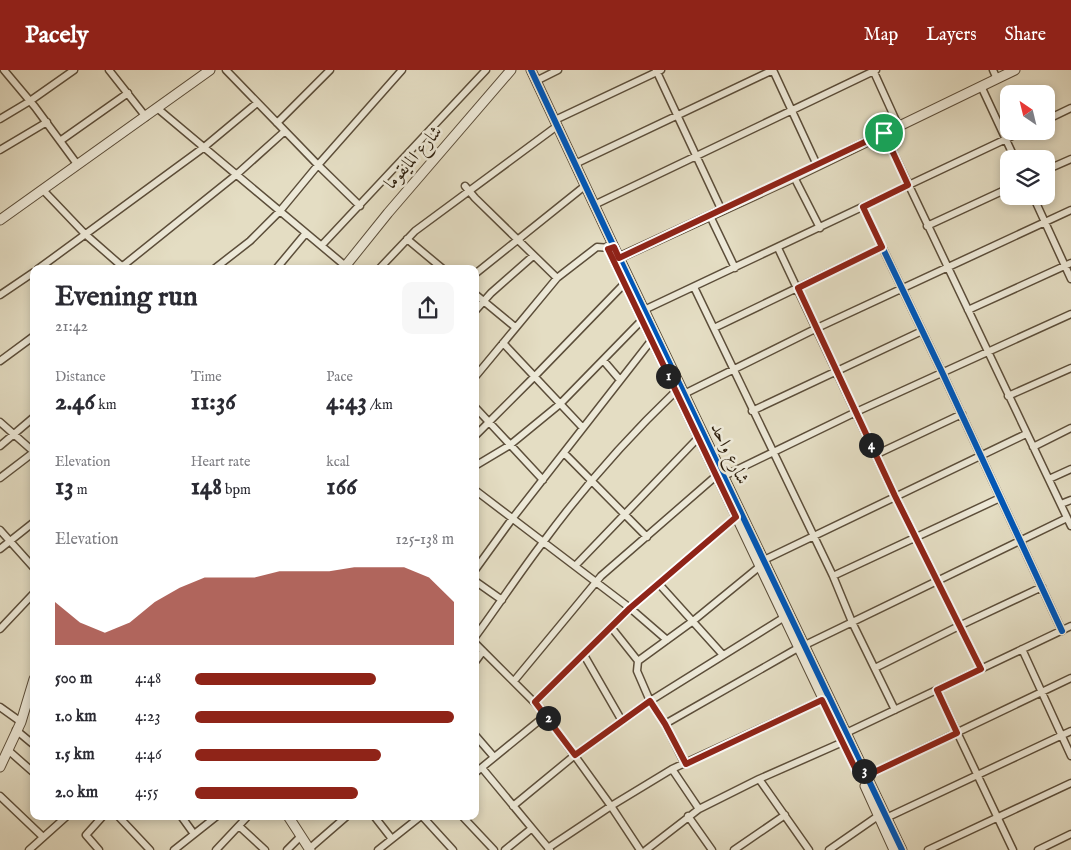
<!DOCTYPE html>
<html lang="en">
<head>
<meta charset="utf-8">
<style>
  body { margin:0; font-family:"IM FELL English",Amiri,serif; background:#f7f7f7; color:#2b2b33; height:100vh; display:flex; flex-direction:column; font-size:19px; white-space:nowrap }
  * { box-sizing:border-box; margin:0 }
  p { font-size:16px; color:#7c7c81 }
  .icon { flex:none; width:28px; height:28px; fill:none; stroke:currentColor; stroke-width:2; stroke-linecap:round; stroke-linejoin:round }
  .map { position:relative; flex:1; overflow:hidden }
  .side { position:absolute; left:30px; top:195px; width:449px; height:555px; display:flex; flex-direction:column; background:#fff; border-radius:10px; box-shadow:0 2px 8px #0003 }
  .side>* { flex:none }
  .needle { width:32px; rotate:325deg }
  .buttons { position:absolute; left:1000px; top:15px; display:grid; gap:10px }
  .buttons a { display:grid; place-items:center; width:55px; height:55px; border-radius:10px; background:#fff; box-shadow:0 2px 8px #0003; font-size:25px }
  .pin { position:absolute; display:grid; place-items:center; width:42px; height:42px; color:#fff; margin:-21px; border:2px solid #fff; border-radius:50%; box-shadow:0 1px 5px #0007 }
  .km { position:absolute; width:25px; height:25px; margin:-12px; border-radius:50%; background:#222; color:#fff; font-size:14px; line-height:25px; text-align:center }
  .round { display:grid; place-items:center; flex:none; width:52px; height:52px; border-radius:10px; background:#f7f7f7 }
  .head { display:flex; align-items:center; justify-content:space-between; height:85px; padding:0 25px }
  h1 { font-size:28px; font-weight:700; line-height:38px }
  .stats { display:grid; grid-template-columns:repeat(3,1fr); gap:8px; height:85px; padding:5px 25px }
  .stats div { display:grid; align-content:center }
  .stats b { font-size:25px; font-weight:700 }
  .stats small { font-size:14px; font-weight:400 }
  .stats p { font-size:14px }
  .chart { height:140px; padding:10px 25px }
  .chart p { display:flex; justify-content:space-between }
  .chart svg { width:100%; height:90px; margin-top:5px; fill:#8f2418; opacity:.7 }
  ul { padding:0 25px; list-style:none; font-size:16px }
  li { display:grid; grid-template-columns:80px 60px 1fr; align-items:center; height:38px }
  li i { height:12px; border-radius:6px; background:#8f2418 }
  header { display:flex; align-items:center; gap:30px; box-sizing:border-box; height:70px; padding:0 25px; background:#8f2418; color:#fff }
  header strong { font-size:24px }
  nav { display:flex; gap:28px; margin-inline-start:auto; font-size:18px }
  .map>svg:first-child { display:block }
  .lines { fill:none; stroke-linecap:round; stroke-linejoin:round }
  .minor-casing { stroke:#5c4e3a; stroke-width:9 }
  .tertiary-casing { stroke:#5c4e3a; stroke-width:11 }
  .minor { stroke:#ede9d8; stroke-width:6 }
  .tertiary { stroke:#ede9d8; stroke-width:9 }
  .cycleway-casing { stroke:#ede9d8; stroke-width:9 }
  .cycleway { stroke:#0057b8; stroke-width:6 }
  .route-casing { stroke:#fff; stroke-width:10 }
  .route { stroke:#8f2418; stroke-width:6 }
  .labels { text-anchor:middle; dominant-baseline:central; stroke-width:5; stroke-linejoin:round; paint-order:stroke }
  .street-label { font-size:18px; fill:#2e1f0d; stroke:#ede9d8 }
</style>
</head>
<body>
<header>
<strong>Pacely</strong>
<nav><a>Map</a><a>Layers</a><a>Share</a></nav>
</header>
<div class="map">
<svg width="1071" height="780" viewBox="0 0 1071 780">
  <rect width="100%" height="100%" fill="#e4ddc3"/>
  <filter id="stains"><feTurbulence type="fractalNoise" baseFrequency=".004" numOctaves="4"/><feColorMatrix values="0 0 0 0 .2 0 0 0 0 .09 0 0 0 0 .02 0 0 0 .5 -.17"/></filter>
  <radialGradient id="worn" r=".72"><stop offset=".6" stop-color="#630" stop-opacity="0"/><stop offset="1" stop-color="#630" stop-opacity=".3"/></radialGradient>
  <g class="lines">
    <defs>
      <path id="minor" d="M4 0 35 37 77 94
        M109 0 146 47
        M226 0 318 95 360 136
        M656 0 722 141
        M773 0 817 95
        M873 0 898 55
        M993 0 997 9
        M536 11 558 0
        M981 16 1015 89
        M157 38 349 199
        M0 49 30 31 74 0
        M555 50 661 0
        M1046 50 1071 38
        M277 53 330 0
        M884 63 1071 456
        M60 71 128 23
        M0 80 47 52
        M575 94 773 0
        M1046 100 1071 89
        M794 107 820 158
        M465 116 475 128 557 208
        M43 120 85 164 125 199
        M1033 126 1071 209
        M594 135 876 0
        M863 137 942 302 1062 561
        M710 146 735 198
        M927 156 1009 118
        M407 169 443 199
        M322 175 486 0
        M778 178 895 426 981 599
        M38 199 203 78 257 33
        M119 199 236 105 285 61
        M214 199 250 171 280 141 318 95 402 0
        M276 199 306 163
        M379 199 415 161 553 59
        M475 204 581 119
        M694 217 833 506 852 552 895 640
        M475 224 515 257
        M0 225 34 202
        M644 240 1023 61
        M968 240 1071 193
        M475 241 491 223 533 186
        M714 258 882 177
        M503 273 583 358
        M603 290 620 310
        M0 291 34 266
        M475 307 557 208 597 177 611 178
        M684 324 817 258 1071 140
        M1008 326 1071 298
        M475 337 543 410
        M752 341 922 261
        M0 352 34 382
        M475 366 534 307 625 213
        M0 376 34 347
        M1033 377 1071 358
        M564 383 647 467
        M875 385 962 344
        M475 396 510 375 560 334 642 250
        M724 406 856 342 1071 244
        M0 408 34 382
        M1049 409 1071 399
        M475 420 630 538 667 570
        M1061 434 1071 430
        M0 460 34 498
        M0 479 34 452
        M764 490 1026 364
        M575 496 698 368
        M475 500 512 449 654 267
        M833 506 1000 428
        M475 511 502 530
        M659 514 723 585
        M611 557 638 591 637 601 650 631 665 654 685 694
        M0 559 34 523
        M475 567C498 536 520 502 544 471 583 418 628 367 675 322
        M475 573 541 639 611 736 640 780
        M805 575 1067 448
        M1022 579 1071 686
        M584 585 622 651
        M638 591 693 551 759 497
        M475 592 483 581
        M875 598 959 556 1042 517
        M514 611 601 506 716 406
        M937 620 1013 780
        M535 632 630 538 736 447
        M0 637 21 652
        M665 654 798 578
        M16 660 34 675
        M846 663 1071 556
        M475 665 494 687
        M8 680 34 703
        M482 698 550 780
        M672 699 699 739
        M475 703 546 645
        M866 706 1071 608
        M759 709 809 780
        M0 726 43 767
        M513 736 575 685 650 631 783 548
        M118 746 150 780
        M181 746 194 764
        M374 746 392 769
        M422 746 453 780
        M462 746 494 780
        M688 746 712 780
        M886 748 1071 661
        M239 756 265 780
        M548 778 611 736 672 699 822 630
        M309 779 347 746
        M29 780 67 746
        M99 780 86 765 103 746
        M174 780 217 746
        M216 780 248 746
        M287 780 301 766
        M378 780 421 746
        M505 780 531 759
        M646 780 699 739 759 709 843 672
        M734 780 785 745
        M829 780 878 746
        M928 780 1071 713
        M1038 780 1071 764"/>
      <path id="tertiary" d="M531 0 614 177 902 780
        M0 150 210 0
        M608 177 858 702
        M616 189 794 107 1015 0
        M343 199 388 143 511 0
        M0 697 21 652 34 609
        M865 716 894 780
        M288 746 310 780"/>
    </defs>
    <use href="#minor" class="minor-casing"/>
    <use href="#tertiary" class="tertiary-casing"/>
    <use href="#minor" class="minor"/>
    <use href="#tertiary" class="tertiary"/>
    <defs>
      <path id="cycleway" d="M531 0 614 177 902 780
        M863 137 942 302 1062 561"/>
    </defs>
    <use href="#cycleway" class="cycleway-casing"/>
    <use href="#cycleway" class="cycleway"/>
  </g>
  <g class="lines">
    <defs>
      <path id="route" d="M884 63 908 115 863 137 882 177 798 218 895 426 981 599 937 620 957 663 866 706 862 697 856 700 822 630 686 694 665 654 650 631 575 685 535 632 630 538 736 447 608 179 614 177 619 188Z"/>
    </defs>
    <use href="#route" class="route-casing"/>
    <use href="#route" class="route"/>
  </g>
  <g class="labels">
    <g class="street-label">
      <text transform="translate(414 88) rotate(-49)">شارع المايقوما</text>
      <text transform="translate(729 384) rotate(64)">شارع واحد</text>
    </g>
  </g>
  <rect width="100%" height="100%" filter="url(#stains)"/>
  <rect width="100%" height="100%" fill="url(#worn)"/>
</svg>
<div class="buttons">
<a><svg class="needle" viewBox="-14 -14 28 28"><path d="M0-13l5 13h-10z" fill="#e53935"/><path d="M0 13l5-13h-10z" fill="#7c7c81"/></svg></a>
<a><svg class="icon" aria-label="layers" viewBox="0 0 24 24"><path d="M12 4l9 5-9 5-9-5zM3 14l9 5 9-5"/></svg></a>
</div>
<div class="pin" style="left:884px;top:63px;background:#1e9e55"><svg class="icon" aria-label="arrive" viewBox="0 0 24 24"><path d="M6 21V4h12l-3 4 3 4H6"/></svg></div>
<b class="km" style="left:668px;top:306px">1</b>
<b class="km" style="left:548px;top:648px">2</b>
<b class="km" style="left:864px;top:701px">3</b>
<b class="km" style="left:871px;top:375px">4</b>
<section class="side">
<div class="head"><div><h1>Evening run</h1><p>21:42</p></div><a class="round"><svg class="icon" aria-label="share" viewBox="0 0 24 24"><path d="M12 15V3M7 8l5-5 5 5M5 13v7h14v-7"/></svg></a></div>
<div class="stats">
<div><p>Distance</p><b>2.46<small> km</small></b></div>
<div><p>Time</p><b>11:36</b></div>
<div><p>Pace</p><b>4:43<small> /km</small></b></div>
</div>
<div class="stats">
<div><p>Elevation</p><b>13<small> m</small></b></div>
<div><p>Heart rate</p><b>148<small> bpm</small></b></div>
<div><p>kcal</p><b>166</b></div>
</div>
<div class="chart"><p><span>Elevation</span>125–138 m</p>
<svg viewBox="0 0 160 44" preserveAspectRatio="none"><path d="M0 44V23L10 33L20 38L30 33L40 23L50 16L60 11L70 11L80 11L90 8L100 8L110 8L120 6L130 6L140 6L150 11L160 23V44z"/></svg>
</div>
<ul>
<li><b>500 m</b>4:48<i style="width:70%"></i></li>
<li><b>1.0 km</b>4:23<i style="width:100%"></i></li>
<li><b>1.5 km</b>4:46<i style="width:72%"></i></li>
<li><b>2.0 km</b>4:55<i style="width:63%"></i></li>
</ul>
</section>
</div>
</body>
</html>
